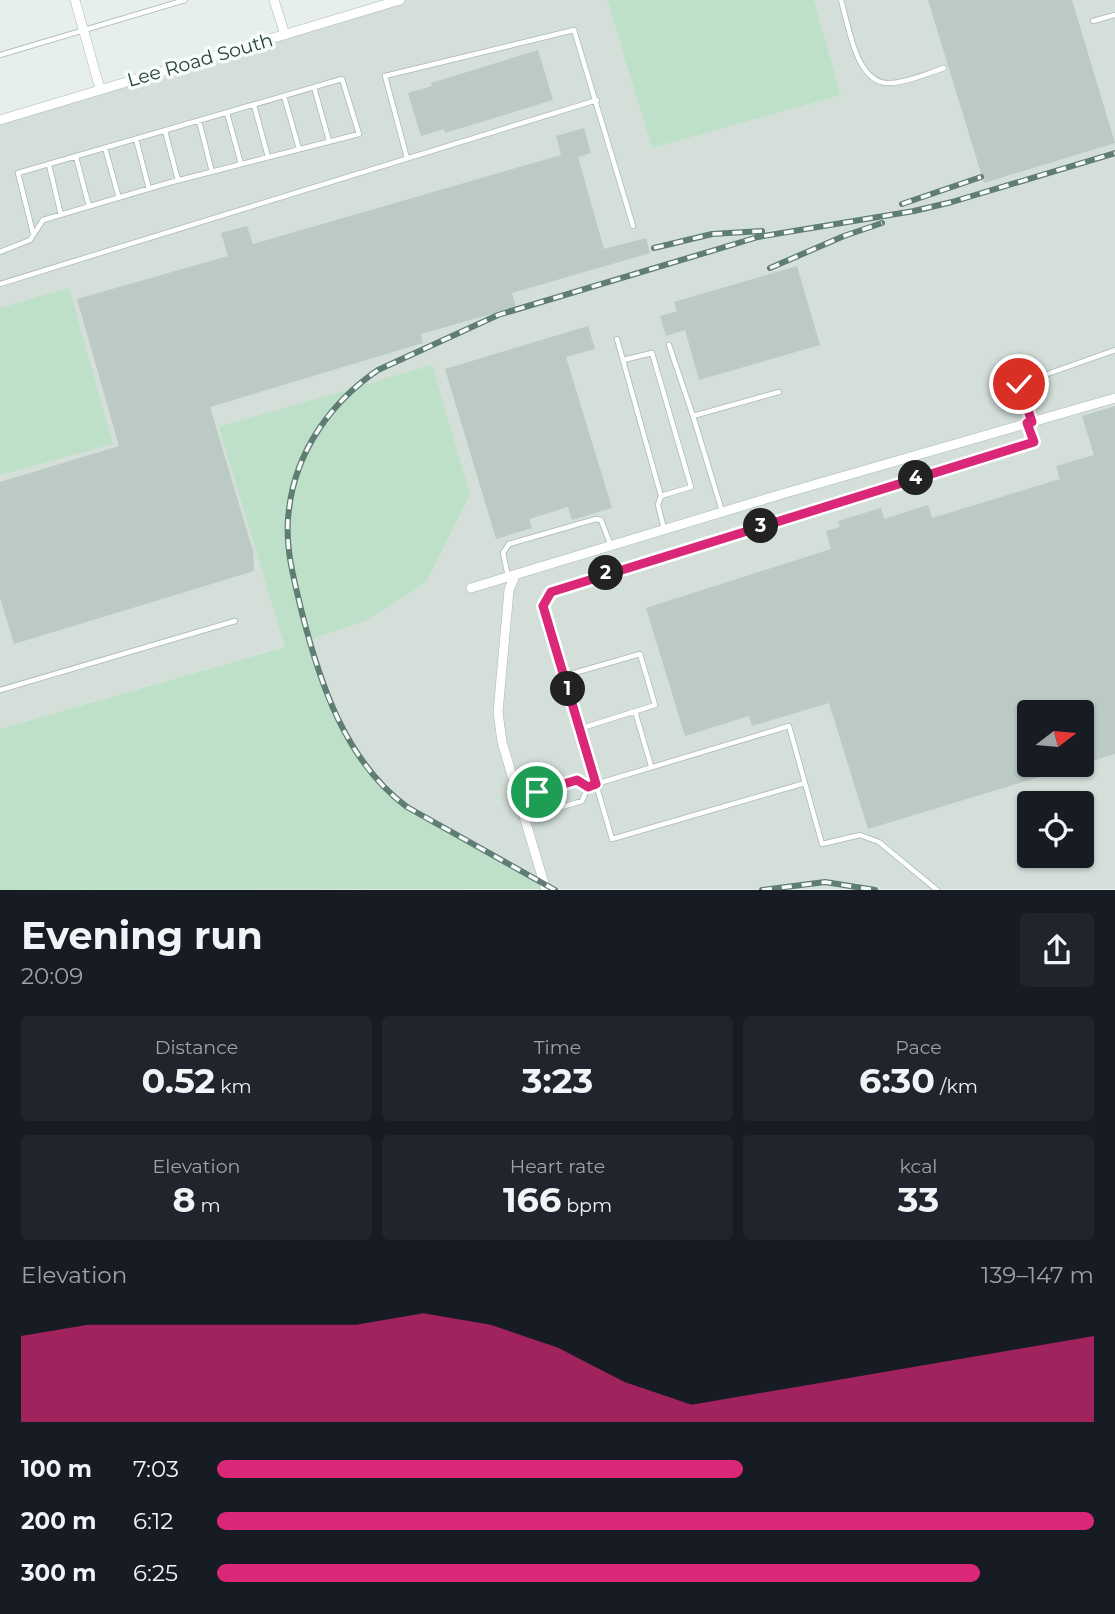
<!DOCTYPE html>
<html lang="en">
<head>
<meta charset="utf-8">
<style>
  body { margin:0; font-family:Montserrat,sans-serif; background:#20242c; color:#f1f3f6; height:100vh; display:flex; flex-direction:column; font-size:26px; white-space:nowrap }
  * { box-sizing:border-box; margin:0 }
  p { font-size:23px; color:#9ea1a6 }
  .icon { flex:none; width:38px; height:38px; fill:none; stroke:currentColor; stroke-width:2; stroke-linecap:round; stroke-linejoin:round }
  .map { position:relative; height:890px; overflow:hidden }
  .side { display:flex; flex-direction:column; background:#171b24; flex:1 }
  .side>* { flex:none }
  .needle { width:46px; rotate:74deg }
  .fabs { position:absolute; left:1017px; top:700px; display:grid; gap:14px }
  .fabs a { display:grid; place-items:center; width:77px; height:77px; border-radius:7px; background:#171b24; box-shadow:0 2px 5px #0004; font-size:35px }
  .pin { position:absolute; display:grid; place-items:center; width:60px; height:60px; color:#fff; margin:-30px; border:4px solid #fff; border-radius:50%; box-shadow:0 2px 7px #0007 }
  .km { position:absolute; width:35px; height:35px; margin:-18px; border-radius:50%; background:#222; color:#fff; font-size:19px; line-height:35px; text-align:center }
  .round { display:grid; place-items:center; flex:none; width:74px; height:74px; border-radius:7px; background:#20242c }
  .headline { display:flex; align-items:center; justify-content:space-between; height:119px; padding:0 21px }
  h1 { font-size:38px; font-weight:700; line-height:52px }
  .metrics { display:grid; grid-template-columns:repeat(3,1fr); gap:10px; height:119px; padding:7px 21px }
  .metrics div { display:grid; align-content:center; border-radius:7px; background:#20242c; text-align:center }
  .metrics b { font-size:35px; font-weight:700 }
  .metrics small { font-size:19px; font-weight:400 }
  .metrics p { font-size:19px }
  .chart { height:196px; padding:14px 21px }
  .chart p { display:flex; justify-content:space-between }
  .chart svg { width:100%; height:126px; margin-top:7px; fill:#db2777; opacity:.7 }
  ul { padding:0 21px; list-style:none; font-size:23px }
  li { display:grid; grid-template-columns:112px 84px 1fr; align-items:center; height:52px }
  li i { height:18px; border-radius:9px; background:#db2777 }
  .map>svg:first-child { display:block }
  .built { fill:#d4dfda; fill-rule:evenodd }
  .green { fill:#bfe0c8 }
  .building { fill:#bbcac4 }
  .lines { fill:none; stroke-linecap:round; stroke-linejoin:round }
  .service-casing { stroke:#a8b8b2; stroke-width:6 }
  .minor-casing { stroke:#a8b8b2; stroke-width:10 }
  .service { stroke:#fff; stroke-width:4.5 }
  .minor { stroke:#fff; stroke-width:9 }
  .rail-casing { stroke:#5f7d75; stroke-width:6 }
  .rail { stroke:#f7fbf9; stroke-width:3.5; stroke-dasharray:10; stroke-linecap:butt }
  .route-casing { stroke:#fff; stroke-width:14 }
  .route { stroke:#db2777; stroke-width:9 }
  .labels { text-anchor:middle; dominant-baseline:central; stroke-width:7; stroke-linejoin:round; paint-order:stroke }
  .street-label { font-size:19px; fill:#24423a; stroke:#f7fbf9 }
</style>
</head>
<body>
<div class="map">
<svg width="1115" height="890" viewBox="0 0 1115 890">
  <rect width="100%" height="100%" fill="#e6efeb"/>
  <path class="built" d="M400 0H607L652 147 841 95 814 0H1115V889H546L514 867 407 807 379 783 347 736 319 673 309 640 0 729V120ZM1029 712H1082V765H1029ZM1029 803H1082V856H1029Z"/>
  <path class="green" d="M607 0H814L841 95 652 148Z
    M69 288 113 444 0 475V308Z
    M432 365 470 494 426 582 365 621 309 640 319 673 347 736 379 783 407 807 544 884 546 889 0 890V729L285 647 219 427Z"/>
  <path class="building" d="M928 0H1072L1115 143 984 183Z
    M538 50 553 100 445 133 444 129 421 136 408 93 432 86 431 83Z
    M584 128 591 153 578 157 604 249 646 238 650 253 512 293 516 307 421 334 423 343 210 407 253 551 254 571 14 644 0 598V482L119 446 77 299 228 256 221 233 247 226 253 244 561 155 556 136Z
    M797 266 820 345 699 380 685 330 666 336 660 316 677 311 674 302Z
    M588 326 595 349 566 357 612 508 572 520 568 507 529 519 532 528 496 539 445 369Z
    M1115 406V754L1082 764V712H1029V765H1072V767L868 829 829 703 752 726 749 716 685 736 646 608 831 549 826 531 840 527 838 521 881 508 884 519 928 505 932 518 1060 479 1056 466 1094 455 1082 416Z"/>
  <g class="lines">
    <defs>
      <path id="service" d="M841 0C849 26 856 86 891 83 909 82 928 73 944 68
        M1093 21 1115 15
        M0 55 185 0
        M314 87 329 141
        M284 96 299 149
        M254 105 268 157
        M227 113 241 164
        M199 121 212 172
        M165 131 178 180
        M136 139 149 189
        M105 148 119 198
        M76 157 89 206
        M407 158 385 76 574 30 633 226
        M49 165 61 215
        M0 252 30 240 43 220 168 183 359 134 342 79 18 173 33 233
        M0 284 597 100
        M617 339 661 496 658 505 664 529
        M669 345 693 416
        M623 360 652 353 691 487 661 496
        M1032 422 1019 384 1115 350
        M722 511 693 416 779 392
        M508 576 503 553 509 544 596 519 601 520 611 546
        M564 676 640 654 655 705 579 729
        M0 690 235 621
        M635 711 651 766
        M533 804 542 813 582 801 588 787 596 784 612 839 805 783
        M533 804 537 792 577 781 588 787
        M937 890 879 842 860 835 822 844 789 726 596 784 543 606 551 592 559 588 1034 442 1027 424"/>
      <path id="minor" d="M75 0 100 89
        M274 0 285 35
        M0 120 400 0
        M515 575 509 590 498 712 502 742 546 890
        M471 588 782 494 1115 398"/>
    </defs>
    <use href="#service" class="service-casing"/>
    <use href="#minor" class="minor-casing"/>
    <use href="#service" class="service"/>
    <use href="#minor" class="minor"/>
    <defs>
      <path id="rail" d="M902 204 981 177
        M654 248 712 234 762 231
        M770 268 844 236 882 223
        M555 890 407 807C345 761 319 681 301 609 293 575 284 544 289 509 296 451 331 402 378 370L498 315 758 237 914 211 952 202 1115 153
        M762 890 825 882 875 890"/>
    </defs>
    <use href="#rail" class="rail-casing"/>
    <use href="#rail" class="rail"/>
  </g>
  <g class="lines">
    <defs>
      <path id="route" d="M537 792 577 780 588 787 596 784 543 606 551 592 1034 442 1027 423 1032 422 1019 384"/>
    </defs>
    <use href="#route" class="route-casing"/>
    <use href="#route" class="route"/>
  </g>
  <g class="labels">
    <g class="street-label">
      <text transform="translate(200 60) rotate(-16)">Lee Road South</text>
    </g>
  </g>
</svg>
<div class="fabs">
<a><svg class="needle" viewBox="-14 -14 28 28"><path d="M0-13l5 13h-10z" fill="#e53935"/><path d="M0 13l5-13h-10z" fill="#9ea1a6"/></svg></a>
<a><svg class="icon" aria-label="locate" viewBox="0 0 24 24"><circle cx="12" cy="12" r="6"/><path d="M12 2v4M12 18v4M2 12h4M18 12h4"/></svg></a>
</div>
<div class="pin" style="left:537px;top:792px;background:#1e9e55"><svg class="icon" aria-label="arrive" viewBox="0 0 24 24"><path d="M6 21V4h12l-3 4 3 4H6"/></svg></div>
<div class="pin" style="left:1019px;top:384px;background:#d93025"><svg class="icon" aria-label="check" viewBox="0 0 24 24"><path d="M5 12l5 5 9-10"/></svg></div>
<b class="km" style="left:568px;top:689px">1</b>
<b class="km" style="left:606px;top:573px">2</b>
<b class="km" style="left:761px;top:526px">3</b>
<b class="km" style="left:916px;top:478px">4</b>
</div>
<section class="side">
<div class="headline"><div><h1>Evening run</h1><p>20:09</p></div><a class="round"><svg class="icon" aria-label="share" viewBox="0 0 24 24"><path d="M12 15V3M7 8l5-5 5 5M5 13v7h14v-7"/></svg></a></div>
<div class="metrics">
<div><p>Distance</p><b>0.52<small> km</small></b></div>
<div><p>Time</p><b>3:23</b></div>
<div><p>Pace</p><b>6:30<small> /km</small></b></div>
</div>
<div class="metrics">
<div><p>Elevation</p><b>8<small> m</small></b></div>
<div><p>Heart rate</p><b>166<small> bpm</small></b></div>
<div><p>kcal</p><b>33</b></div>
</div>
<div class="chart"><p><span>Elevation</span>139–147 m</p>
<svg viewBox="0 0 160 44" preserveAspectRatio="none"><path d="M0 44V14L10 10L20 10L30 10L40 10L50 10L60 6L70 10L80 18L90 30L100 38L110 34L120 30L130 26L140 22L150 18L160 14V44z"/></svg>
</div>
<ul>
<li><b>100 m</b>7:03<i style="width:60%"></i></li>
<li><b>200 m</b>6:12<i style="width:100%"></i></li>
<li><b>300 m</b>6:25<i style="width:87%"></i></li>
</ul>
</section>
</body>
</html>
